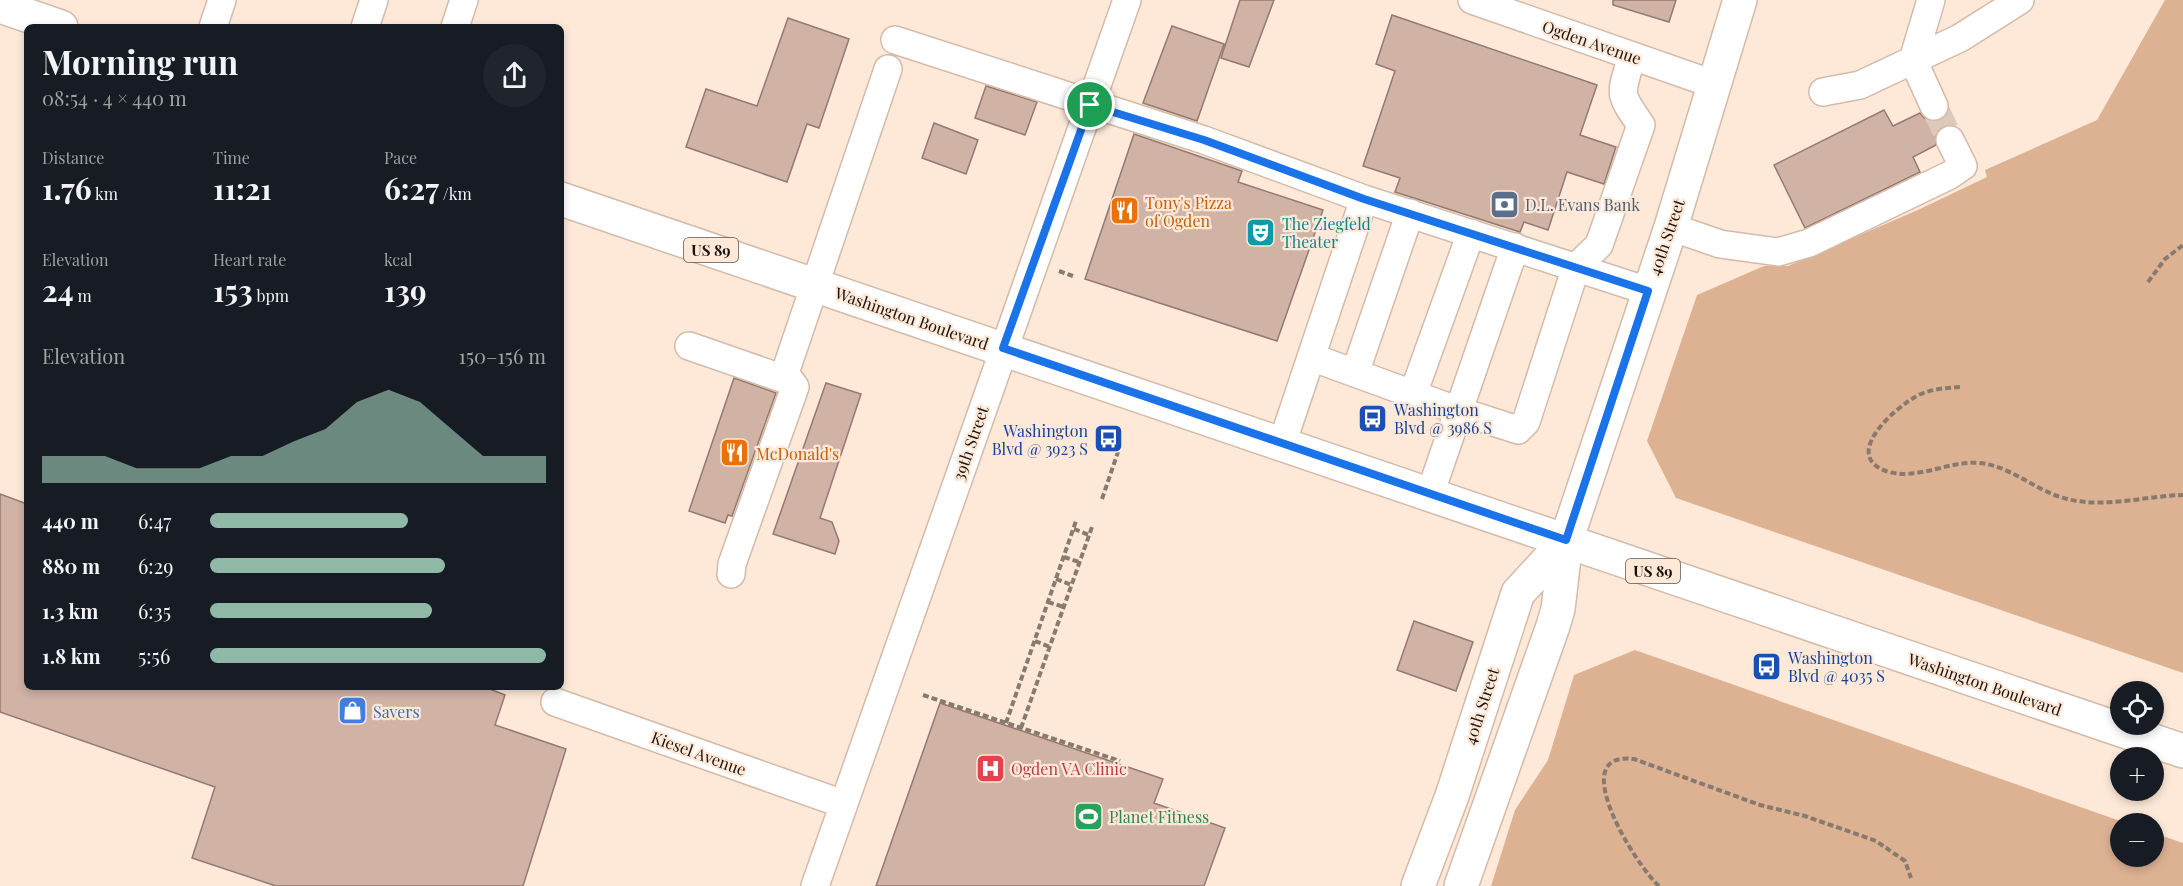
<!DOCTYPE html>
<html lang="en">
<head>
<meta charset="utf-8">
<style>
  body { margin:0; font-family:"Playfair Display",serif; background:#20242c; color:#f1f3f6; height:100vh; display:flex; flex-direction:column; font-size:22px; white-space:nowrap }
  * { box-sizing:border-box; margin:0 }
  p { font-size:20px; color:#9ea1a6 }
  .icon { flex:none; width:33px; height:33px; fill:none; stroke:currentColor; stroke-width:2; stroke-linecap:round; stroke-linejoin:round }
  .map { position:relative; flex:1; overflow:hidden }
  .panel { position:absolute; left:24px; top:24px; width:540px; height:666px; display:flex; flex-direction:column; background:#171b24; border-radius:9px; box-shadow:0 3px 9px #0003 }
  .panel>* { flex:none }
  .buttons { position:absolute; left:2110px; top:681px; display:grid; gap:12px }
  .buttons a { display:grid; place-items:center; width:54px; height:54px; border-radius:50%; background:#171b24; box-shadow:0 3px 9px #0003; font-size:30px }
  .pin { position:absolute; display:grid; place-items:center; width:51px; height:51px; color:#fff; margin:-26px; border:3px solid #fff; border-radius:50%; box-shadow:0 2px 6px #0007 }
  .round { display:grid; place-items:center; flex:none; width:63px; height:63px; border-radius:32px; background:#20242c }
  .summary { display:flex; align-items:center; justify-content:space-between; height:102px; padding:0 18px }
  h1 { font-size:33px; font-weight:700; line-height:45px }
  .figures { display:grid; grid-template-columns:repeat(3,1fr); gap:9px; height:102px; padding:6px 18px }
  .figures div { display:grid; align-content:center }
  .figures b { font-size:30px; font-weight:700 }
  .figures small { font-size:16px; font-weight:400 }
  .figures p { font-size:16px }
  .chart { height:168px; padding:12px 18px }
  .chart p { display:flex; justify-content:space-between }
  .chart svg { width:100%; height:108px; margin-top:6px; fill:#8fb8a6; opacity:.7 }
  ul { padding:0 18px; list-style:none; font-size:20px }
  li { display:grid; grid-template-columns:96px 72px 1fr; align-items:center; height:45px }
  li i { height:15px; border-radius:8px; background:#8fb8a6 }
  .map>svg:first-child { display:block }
  .green { fill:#ddb293 }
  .building { fill:#d1b3a6; stroke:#95796d; stroke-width:1.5 }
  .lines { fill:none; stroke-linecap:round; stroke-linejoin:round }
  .minor-tunnel { stroke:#dcc9ba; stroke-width:27; stroke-dasharray:27 14; stroke-linecap:butt }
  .minor-casing { stroke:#d4baa8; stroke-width:30 }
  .major-casing { stroke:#d4baa8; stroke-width:36 }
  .path { stroke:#887a6f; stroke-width:4; stroke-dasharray:6 3; stroke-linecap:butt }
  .minor { stroke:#fff; stroke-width:27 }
  .major { stroke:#fff; stroke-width:33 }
  .route-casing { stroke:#fff; stroke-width:12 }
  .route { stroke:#1a73e8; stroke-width:8 }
  .labels { text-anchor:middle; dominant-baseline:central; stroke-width:4.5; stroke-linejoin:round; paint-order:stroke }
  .shield { fill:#fee9d9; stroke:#5e5249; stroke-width:1.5 }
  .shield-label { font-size:15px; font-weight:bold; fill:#1a120b }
  .street-label { font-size:16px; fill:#1a120b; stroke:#fee9d9 }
  .food-label { font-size:16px; fill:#c56008; stroke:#fee9d9; text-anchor:start }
  .service-label { font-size:16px; fill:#4e5e75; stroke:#fee9d9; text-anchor:start }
  .culture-label { font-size:16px; fill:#0d838f; stroke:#fee9d9; text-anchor:start }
  .transit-label { font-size:16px; fill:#164399; stroke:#fee9d9; text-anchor:start }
  .shop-label { font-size:16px; fill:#366cbe; stroke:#fee9d9; text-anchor:start }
  .health-label { font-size:16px; fill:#be3a42; stroke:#fee9d9; text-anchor:start }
  .leisure-label { font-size:16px; fill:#27864d; stroke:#fee9d9; text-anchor:start }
</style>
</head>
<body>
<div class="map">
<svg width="2183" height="886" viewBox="0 0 2183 886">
  <rect width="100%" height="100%" fill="#fee9d9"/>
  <path class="green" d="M2165 0H2183V673L1676 498 1647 441 1697 295 1764 266H1788L1920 209 1987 177 1985 170 2097 120Z
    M1635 650 2126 823 2121 824V856H2154V833L2183 843V886H1491L1515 810 1548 760 1574 675Z"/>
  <path class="building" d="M1240 0H1274L1249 67 1221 58Z
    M1613 0H1676L1669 22 1613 5Z
    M1392 15 1597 85 1580 135 1616 147 1604 184 1567 172 1548 230 1524 222 1520 232 1395 192 1400 178 1363 166 1395 71 1376 64Z
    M788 18 849 39 819 128 807 124 787 182 686 147 706 89 757 106Z
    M1172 26 1224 44 1197 121 1143 103Z
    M986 86 1037 102 1025 135 975 118Z
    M1884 110 1893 126 1920 113 1924 118 1932 122 1945 117 1949 125 1942 126 1937 132 1936 145 1913 157 1920 172 1805 228 1774 165Z
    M934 123 978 140 966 174 922 158Z
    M1134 134 1242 171 1238 182 1323 210 1277 341 1085 279Z
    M734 378 776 393 732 516 728 515 725 523 689 511Z
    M826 383 861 394 820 518 832 522 839 541 835 554 773 534Z
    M0 494 27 504V687H485L505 695 495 725 566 749 523 886H276L192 858 215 787 0 712Z
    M1414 621 1473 642 1456 691 1397 670Z
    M940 703 1163 779 1154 803 1225 828 1204 886H876Z"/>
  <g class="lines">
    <path class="minor-tunnel" d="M1934 106 1950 140"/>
    <defs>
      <path id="minor" d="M1472 0 1713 84
        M1931 0 1913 60 1934 106
        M213 27 222 0
        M365 27 374 0
        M455 27 464 0
        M895 40 1204 140 1364 199
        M1823 92 1860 85 1960 38 2020 0
        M1671 227 1720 244 1778 252 1809 243 1950 175 1963 166 1950 140
        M689 346 790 381
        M1311 357 1459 411 1518 430 1526 422 1576 267 1599 245 1641 125C1617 91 1621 95 1632 56
        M1355 373 1410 213
        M1413 394 1471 233
        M1282 444 1364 199 1648 291
        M1430 494 1515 247
        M731 574 732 564 795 387 785 373 888 69
        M555 702 843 804
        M815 886 1127 0"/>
      <path id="major" d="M0 6 61 27
        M561 199 2183 751
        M1418 886 1452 796 1518 593 1566 541
        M1461 886 1553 626 1558 609 1566 541 1671 227 1740 0"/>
    </defs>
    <use href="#minor" class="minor-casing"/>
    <use href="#major" class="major-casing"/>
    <path class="path" d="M1059 271 1073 276
      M2148 282 2165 259 2183 245
      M1960 387C1945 388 1928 389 1915 397 1894 409 1839 457 1889 472 1919 480 1950 460 1980 463 2009 466 2033 488 2060 497 2100 510 2143 496 2183 495
      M1102 499 1118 452
      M1074 529 1089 535
      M1064 557 1079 562
      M1056 579 1072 585
      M1048 602 1064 607
      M1035 641 1050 647
      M923 695 1120 761
      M1006 723 1076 521
      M1021 728 1092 527
      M1659 886C1637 867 1563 750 1634 759L1760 805 1805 816 1876 841 1905 861 1911 878"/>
    <use href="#minor" class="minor"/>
    <use href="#major" class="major"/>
  </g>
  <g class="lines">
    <defs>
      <path id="route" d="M1090 105 1204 140 1364 199 1648 291 1566 540 1003 348Z"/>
    </defs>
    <use href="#route" class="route-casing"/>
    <use href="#route" class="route"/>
  </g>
  <defs>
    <symbol id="bank-square" viewBox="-11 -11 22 22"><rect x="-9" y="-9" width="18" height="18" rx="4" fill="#5c6f8a" stroke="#fee9d9"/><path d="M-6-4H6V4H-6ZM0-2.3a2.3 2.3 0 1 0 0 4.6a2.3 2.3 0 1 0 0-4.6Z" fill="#fff"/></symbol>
    <symbol id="restaurant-square" viewBox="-11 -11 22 22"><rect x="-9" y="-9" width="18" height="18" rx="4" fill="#e8710a" stroke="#fee9d9"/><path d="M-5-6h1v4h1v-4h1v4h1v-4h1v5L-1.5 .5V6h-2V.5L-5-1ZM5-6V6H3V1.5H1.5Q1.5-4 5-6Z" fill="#fff"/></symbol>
    <symbol id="theatre-square" viewBox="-11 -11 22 22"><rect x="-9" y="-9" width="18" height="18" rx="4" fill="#0f9aa8" stroke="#fee9d9"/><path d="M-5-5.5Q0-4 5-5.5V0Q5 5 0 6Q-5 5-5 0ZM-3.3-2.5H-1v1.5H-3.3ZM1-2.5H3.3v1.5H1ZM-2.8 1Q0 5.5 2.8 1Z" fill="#fff"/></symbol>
    <symbol id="bus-square" viewBox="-11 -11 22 22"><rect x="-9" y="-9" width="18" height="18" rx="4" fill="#1a4fb4" stroke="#fee9d9"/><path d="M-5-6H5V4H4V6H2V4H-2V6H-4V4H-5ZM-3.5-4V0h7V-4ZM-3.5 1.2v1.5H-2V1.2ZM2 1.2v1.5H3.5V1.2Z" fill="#fff"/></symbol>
    <symbol id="shop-square" viewBox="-11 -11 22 22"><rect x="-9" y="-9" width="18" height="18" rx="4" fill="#3f7fe0" stroke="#fee9d9"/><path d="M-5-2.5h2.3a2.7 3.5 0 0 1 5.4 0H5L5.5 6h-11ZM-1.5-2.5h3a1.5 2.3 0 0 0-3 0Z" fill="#fff"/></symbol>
    <symbol id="hospital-square" viewBox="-11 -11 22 22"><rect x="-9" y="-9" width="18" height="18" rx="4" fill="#e0444e" stroke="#fee9d9"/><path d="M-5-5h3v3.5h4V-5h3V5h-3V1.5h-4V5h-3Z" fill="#fff"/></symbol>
    <symbol id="stadium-square" viewBox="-11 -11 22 22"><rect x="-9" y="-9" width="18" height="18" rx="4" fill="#2e9e5b" stroke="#fee9d9"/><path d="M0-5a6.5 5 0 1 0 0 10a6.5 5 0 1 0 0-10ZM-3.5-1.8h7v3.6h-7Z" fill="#fff"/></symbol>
  </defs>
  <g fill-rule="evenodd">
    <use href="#bank-square" x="1488" y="188" width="33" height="33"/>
    <use href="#restaurant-square" x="1108" y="194" width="33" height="33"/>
    <use href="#theatre-square" x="1244" y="216" width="33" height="33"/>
    <use href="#bus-square" x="1356" y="402" width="33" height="33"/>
    <use href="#bus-square" x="1092" y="422" width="33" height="33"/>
    <use href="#restaurant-square" x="718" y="436" width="33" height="33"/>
    <use href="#bus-square" x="1750" y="650" width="33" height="33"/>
    <use href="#shop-square" x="336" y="694" width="33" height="33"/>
    <use href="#hospital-square" x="974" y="752" width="33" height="33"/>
    <use href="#stadium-square" x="1072" y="800" width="33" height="33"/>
  </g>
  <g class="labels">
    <g class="shield">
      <rect x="684" y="238" width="54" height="24" rx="4.5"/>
      <rect x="1626" y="559" width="54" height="24" rx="4.5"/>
    </g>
    <g class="shield-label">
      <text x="711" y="250">US 89</text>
      <text x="1653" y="571">US 89</text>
    </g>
    <g class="street-label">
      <text transform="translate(1592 42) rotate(19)">Ogden Avenue</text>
      <text transform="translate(1666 237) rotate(-71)">40th Street</text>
      <text transform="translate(912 318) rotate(19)">Washington Boulevard</text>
      <text transform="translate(970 443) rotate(-71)">39th Street</text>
      <text transform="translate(1985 684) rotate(19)">Washington Boulevard</text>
      <text transform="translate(1481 706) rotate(-72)">40th Street</text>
      <text transform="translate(699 753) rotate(20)">Kiesel Avenue</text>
    </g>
    <g class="food-label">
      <text x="1145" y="202">Tony's Pizza<tspan x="1145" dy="18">of Ogden</tspan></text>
      <text x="756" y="453">McDonald's</text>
    </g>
    <g class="service-label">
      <text x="1525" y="204">D.L. Evans Bank</text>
    </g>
    <g class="culture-label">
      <text x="1282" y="223">The Ziegfeld<tspan x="1282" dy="18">Theater</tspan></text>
    </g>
    <g class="transit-label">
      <text x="1394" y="409">Washington<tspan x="1394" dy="18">Blvd @ 3986 S</tspan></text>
      <text x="1088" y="430" text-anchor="end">Washington<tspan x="1088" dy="18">Blvd @ 3923 S</tspan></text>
      <text x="1788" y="657">Washington<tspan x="1788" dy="18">Blvd @ 4035 S</tspan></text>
    </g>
    <g class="shop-label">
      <text x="373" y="711">Savers</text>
    </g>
    <g class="health-label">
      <text x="1011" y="768">Ogden VA Clinic</text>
    </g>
    <g class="leisure-label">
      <text x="1109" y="816">Planet Fitness</text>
    </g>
  </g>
</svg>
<div class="buttons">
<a><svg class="icon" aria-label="locate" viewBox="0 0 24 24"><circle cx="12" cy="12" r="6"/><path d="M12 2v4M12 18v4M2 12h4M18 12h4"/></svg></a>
<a>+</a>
<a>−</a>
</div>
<div class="pin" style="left:1090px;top:105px;background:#1e9e55"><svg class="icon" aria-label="arrive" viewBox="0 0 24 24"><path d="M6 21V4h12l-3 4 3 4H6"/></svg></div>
<section class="panel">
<div class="summary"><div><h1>Morning run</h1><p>08:54 · 4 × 440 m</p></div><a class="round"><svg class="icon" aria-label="share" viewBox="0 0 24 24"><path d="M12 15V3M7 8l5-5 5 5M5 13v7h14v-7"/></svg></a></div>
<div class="figures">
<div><p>Distance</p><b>1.76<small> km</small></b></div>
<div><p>Time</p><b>11:21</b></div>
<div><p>Pace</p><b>6:27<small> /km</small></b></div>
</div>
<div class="figures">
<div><p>Elevation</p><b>24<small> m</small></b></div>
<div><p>Heart rate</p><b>153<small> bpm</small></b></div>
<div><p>kcal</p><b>139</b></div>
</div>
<div class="chart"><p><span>Elevation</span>150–156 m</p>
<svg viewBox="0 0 160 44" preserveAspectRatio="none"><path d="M0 44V33L10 33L20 33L30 38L40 38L50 38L60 33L70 33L80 27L90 22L100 11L110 6L120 11L130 22L140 33L150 33L160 33V44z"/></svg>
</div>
<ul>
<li><b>440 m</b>6:47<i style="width:59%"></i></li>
<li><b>880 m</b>6:29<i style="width:70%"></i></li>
<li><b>1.3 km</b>6:35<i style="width:66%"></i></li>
<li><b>1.8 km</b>5:56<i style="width:100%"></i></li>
</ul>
</section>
</div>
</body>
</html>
